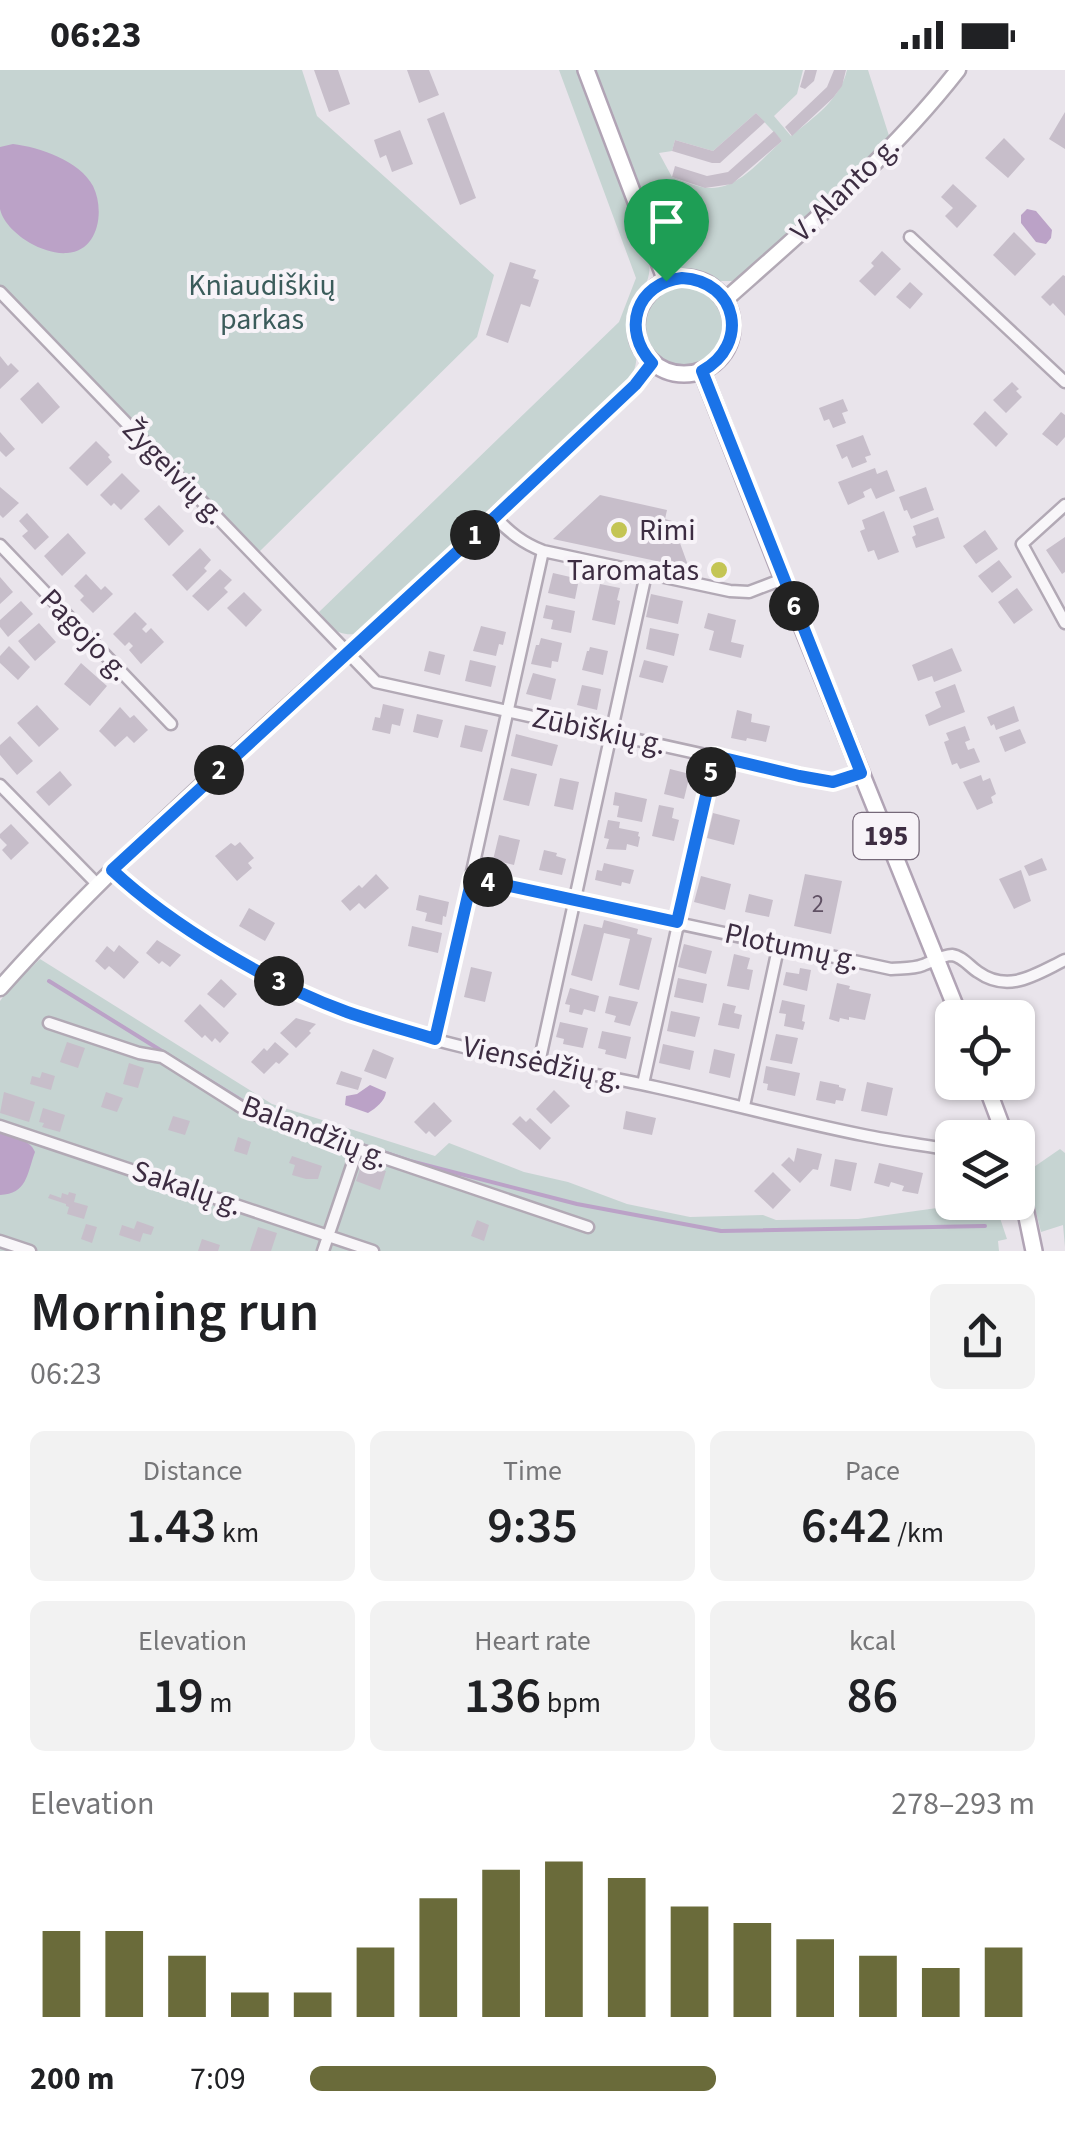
<!DOCTYPE html>
<html lang="en">
<head>
<meta charset="utf-8">
<style>
  body { margin:0; font-family:"Source Sans 3",sans-serif; background:#f2f2f2; color:#202124; height:100vh; display:flex; flex-direction:column; font-size:38px; white-space:nowrap }
  * { box-sizing:border-box; margin:0 }
  p { font-size:32px; color:#757577 }
  .icon { flex:none; width:55px; height:55px; fill:none; stroke:currentColor; stroke-width:2; stroke-linecap:round; stroke-linejoin:round }
  .map { position:relative; height:1181px; overflow:hidden }
  .side { display:flex; flex-direction:column; background:#fff; flex:1 }
  .side>* { flex:none }
  .controls { position:absolute; left:935px; top:930px; display:grid; gap:20px }
  .controls a { display:grid; place-items:center; width:100px; height:100px; border-radius:15px; background:#fff; box-shadow:0 2px 8px #0004; font-size:50px }
  .pin { position:absolute; display:grid; place-items:center; width:85px; height:85px; color:#fff; margin:-102px -42px; border-radius:50% 50% 50% 0; rotate:-45deg; box-shadow:0 0 10px #0007 }
  .pin .icon { rotate:45deg }
  .km { position:absolute; width:50px; height:50px; margin:-25px; border-radius:50%; background:#222; color:#fff; font-size:28px; line-height:50px; text-align:center }
  .round { display:grid; place-items:center; flex:none; width:105px; height:105px; border-radius:15px; background:#f2f2f2 }
  .summary { display:flex; align-items:center; justify-content:space-between; height:170px; padding:0 30px }
  h1 { font-size:55px; font-weight:600; line-height:75px }
  .figures { display:grid; grid-template-columns:repeat(3,1fr); gap:15px; height:170px; padding:10px 30px }
  .figures div { display:grid; align-content:center; border-radius:15px; background:#f2f2f2; text-align:center }
  .figures b { font-size:50px; font-weight:600 }
  .figures small { font-size:28px; font-weight:400 }
  .figures p { font-size:28px }
  .chart { height:280px; padding:20px 30px }
  .chart p { display:flex; justify-content:space-between }
  .chart svg { width:100%; height:180px; margin-top:10px; stroke:#6a6b3a; stroke-width:6 }
  ul { padding:0 30px; list-style:none; font-size:32px }
  li { display:grid; grid-template-columns:160px 120px 1fr; align-items:center; height:75px }
  li i { height:25px; border-radius:12px; background:#6a6b3a }
  .status { display:flex; justify-content:space-between; align-items:center; height:70px; padding:0 50px; background:#fff; direction:ltr }
  .status svg { height:28px; fill:currentColor }
  .map>svg:first-child { display:block }
  .green { fill:#c6d4d2; fill-rule:evenodd }
  .water { fill:#bba2c7 }
  .lines { fill:none; stroke-linecap:round; stroke-linejoin:round }
  .stream { stroke:#bba2c7; stroke-width:4 }
  .building { fill:#c7beca }
  .minor-casing { stroke:#b2a9b5; stroke-width:15 }
  .secondary-casing { stroke:#b2a9b5; stroke-width:19 }
  .primary-casing { stroke:#b1a4b5; stroke-width:20 }
  .minor { stroke:#f8f6f9; stroke-width:10 }
  .secondary { stroke:#fff; stroke-width:14 }
  .primary { stroke:#fff; stroke-width:15 }
  .route-casing { stroke:#fff; stroke-width:20 }
  .route { stroke:#1a73e8; stroke-width:12 }
  .poi-dot { fill:#c4c554; stroke:#f7f3f8; stroke-width:4 }
  .labels { text-anchor:middle; dominant-baseline:central; stroke-width:8; stroke-linejoin:round; paint-order:stroke }
  .number-label { font-size:25px; fill:#605164 }
  .shield { fill:#f7f3f8; stroke:#756879; stroke-width:2.5 }
  .shield-label { font-size:28px; font-weight:bold; fill:#3d2d42 }
  .street-label { font-size:30px; fill:#3d2d42; stroke:#f7f3f8 }
  .park-label { font-size:30px; fill:#3b5c5b; stroke:#f7f3f8 }
  .poi-label { font-size:30px; fill:#3d2d42; stroke:#f7f3f8; text-anchor:start }
</style>
</head>
<body>
<div class="status"><b>06:23</b><svg viewBox="0 0 49 12"><path d="M0 12V9h3v3zM5 12V6h3v6zM10 12V3h3v9zM15 12V0h3v12zM26 1h20v11H26zM47 4h2v5h-2z"/></svg></div>
<div class="map">
<svg width="1065" height="1181" viewBox="0 0 1065 1181">
  <rect width="100%" height="100%" fill="#e9e4eb"/>
  <path class="green" d="M0 0H302L317 46 494 205 477 267 259 482 0 216Z
    M559 0H577L649 188C653 220 634 222 631 249 629 266 640 280 635 297 632 308 623 315 616 323L356 564C334 566 332 556 319 542L619 252 636 208Z
    M591 0H803L797 24 774 46 791 66C814 47 840 30 847 0H868L892 75 790 173 732 211H718L689 202 671 192ZM756 43 782 71C762 88 739 119 710 118 698 118 684 111 672 107L659 83 672 81 675 70 713 81Z
    M642 256a43 43 0 1 1 86 0a43 43 0 1 1-86 0Z
    M40 889 272 1034 435 1086 449 1073 524 1102 568 1112 627 1134 690 1147 763 1145 776 1150 858 1149 973 1133H995L1007 1169 998 1171 999 1181H0V931L8 920Z
    M1060 1079 1065 1083V1177L1063 1155 1041 1162 1029 1114 1031 1099Z"/>
  <path class="water" d="M13 74C39 77 80 91 93 116 105 140 99 181 67 183 54 184 41 179 30 173 18 166 3 153 0 139 0 121 0 95 0 77Z
    M1027 139 1036 141 1052 160 1051 168 1046 174 1036 172 1021 153V145Z
    M370 1015 386 1022C385 1031 376 1038 368 1043L345 1035 346 1026 357 1024Z
    M0 1063C12 1067 30 1069 35 1082 27 1104 27 1124 0 1125Z"/>
  <g class="lines">
    <path class="stream" d="M49 911 257 1040 410 1091 577 1134 721 1161 985 1156"/>
  </g>
  <path class="building" d="M314 0H338L350 34 329 42Z
    M407 0H429L439 25 419 33Z
    M805 0H817L814 11 805 19 800 17Z
    M834 0H846L842 16 833 28 792 66 785 57 827 17Z
    M444 42 476 128 460 135 427 49Z
    M1065 42V79L1049 69Z
    M756 43 765 52 720 93H712L672 81 675 70 713 81Z
    M400 60 413 94 392 102 386 85 380 88 374 70Z
    M774 61 782 71 732 114 705 118 672 107 675 96 707 106 728 102Z
    M1004 68 1025 89 1008 108 985 88Z
    M953 114 977 136 957 158 945 146 953 138 941 127Z
    M1014 162 1036 184 1015 206 993 185Z
    M882 181 901 199 875 226 859 211 874 196 871 193Z
    M510 192 536 200 533 208 539 210 530 237 521 234 508 273 486 265Z
    M1063 205 1065 206V246L1053 233 1050 236 1041 227Z
    M910 212 923 224 910 239 896 227Z
    M0 286 8 296 11 293 19 301 0 319Z
    M38 312 60 337 42 354 20 329Z
    M1012 312 1019 319 1016 321 1022 327 1006 343 993 330Z
    M843 329 848 341 842 343 846 353 833 358 829 349 824 351 819 338Z
    M985 341 1008 364 996 377 973 354Z
    M1061 342 1065 345V367L1057 376 1042 364Z
    M0 362 15 379 6 387 0 381Z
    M863 365 871 385 865 387 867 392 852 398 847 386 842 389 836 375Z
    M96 371 110 385 108 387 112 392 87 416 69 398Z
    M875 398 877 404 887 400 895 421 876 429 871 418 863 422 865 427 848 435 838 412Z
    M122 403 140 421 121 440 114 433 111 436 100 425Z
    M0 417 19 433 3 448 0 445Z
    M926 417 934 440 911 449 907 440 904 441 899 427Z
    M600 425 667 440 665 449 672 451 689 498 553 469Z
    M159 435 184 461 169 476 144 449Z
    M884 441 899 482 878 490 874 480 868 482 860 461 865 459 862 450Z
    M27 443 49 467 35 480 22 466 28 461 19 451Z
    M938 447 945 468 916 478 912 467 916 465 913 456Z
    M985 460 998 479 976 494 963 476Z
    M68 463 86 483 62 506 44 486Z
    M1065 467V502L1062 504 1046 480Z
    M200 478 211 490 204 498 207 501 187 521 172 505Z
    M999 490 1012 507 992 523 978 506Z
    M220 499 232 510 224 518 228 522 208 541 192 526Z
    M553 503 579 509 575 529 548 523Z
    M86 504 101 520 105 516 113 524 93 543 80 530 84 526 74 516Z
    M0 507 13 522 0 534Z
    M600 514 620 518 617 530 620 531 615 555 592 550Z
    M1017 518 1033 540 1014 554 998 532Z
    M244 522 262 540 246 557 227 538Z
    M651 524 683 531 678 554 646 547Z
    M21 531 33 544 8 567 0 557V550Z
    M546 535 575 541 571 563 551 559 553 550 543 548Z
    M135 542 147 554 142 559 146 563 151 558 164 572 141 594 129 580 133 576 129 572 125 576 113 564Z
    M708 543 736 550 731 572 744 575 741 588 709 580 714 561 704 558Z
    M39 553 56 572 35 591 18 571Z
    M481 556 506 562 503 575 499 574 496 586 473 581Z
    M650 558 679 564 674 586 646 579Z
    M541 568 562 573 558 592 552 591 551 598 531 594 536 575H539Z
    M9 576 30 597 18 610 0 593V586Z
    M590 577 608 581 603 605 582 600 587 581H589Z
    M952 578 962 601 934 612 932 606 918 611 912 595Z
    M429 581 445 585 440 605 424 601Z
    M470 590 496 596 491 617 465 611Z
    M644 590 668 596 663 613 639 607Z
    M81 593 107 616 90 636 64 614Z
    M533 603 556 609 551 630 526 624Z
    M955 614 965 642 929 656 925 645 941 637 935 622Z
    M582 615 601 619 597 640 577 635Z
    M383 634 404 639 400 656 392 654 390 664 372 660 375 647 380 648Z
    M37 635 59 659 39 677 17 653Z
    M1014 636 1019 651 996 660 994 654 991 656 987 647Z
    M120 637 130 648 134 645 148 660 134 673 127 666 115 677 99 661Z
    M737 640 752 644 751 652 770 656 766 672 747 668 746 671 731 668Z
    M417 644 443 650 438 668 413 662Z
    M465 655 488 660 482 682 460 677Z
    M965 656 970 670 965 672 968 680 974 678 980 692 960 699 957 693 952 695 944 672 949 670 946 663Z
    M1020 659 1026 673 1005 682 999 667Z
    M516 664 558 675 552 696 511 686Z
    M10 666 33 691 17 705 0 685V675Z
    M511 698 537 704 529 736 503 730Z
    M670 699 690 704 684 729 664 724Z
    M60 701 72 715 49 736 36 722Z
    M981 705 983 711 990 708 996 724 991 727 993 733 977 740 963 712Z
    M560 708 579 712 573 740 554 736Z
    M615 722 647 729 642 752 617 747 619 736 613 735Z
    M659 735 674 738 672 748 679 750 674 771 652 766Z
    M713 743 740 750 734 775 707 768Z
    M608 750 620 752 619 758 639 762 638 766 640 767 638 777 627 774 626 780 606 779 609 769 604 768Z
    M11 754 29 773 11 790 2 780 7 775 0 768V764Z
    M499 765 520 770 514 795 493 790Z
    M240 772 254 788 248 793 252 798 237 811 215 786 231 773 235 776Z
    M544 780 557 783 556 786 566 789 562 805 539 800Z
    M1042 788 1047 800 1029 806 1024 796Z
    M604 793 634 800 630 814 622 812 621 816 595 810 597 800 602 801Z
    M1021 800 1031 831 1014 839 999 809Z
    M376 804 389 818 365 839 359 833 350 841 341 831 359 815 362 818Z
    M805 804 842 811 831 864 794 856Z
    M701 806 731 814 725 840 694 832Z
    M749 824 773 830 769 847 745 842Z
    M419 825 449 832 446 847 443 846 442 855 425 851 427 843 416 840Z
    M249 838 275 853 265 871 239 856Z
    M604 850 638 859 637 864 652 868 639 920 619 915 630 869 604 863 592 911 571 905 584 854 602 858Z
    M412 856 442 863 438 883 408 876Z
    M157 870 181 885 170 897 162 891 159 894 146 883Z
    M684 874 712 881 706 904 678 897Z
    M119 875 139 892 124 909 109 896 105 900 95 891 107 876 114 882Z
    M734 884 750 888 747 899 753 900 749 920 727 916Z
    M471 897 492 902 485 932 464 927Z
    M800 898 811 900 807 921 783 915 786 902 799 904Z
    M678 908 707 914 703 933 674 927Z
    M221 909 237 924 224 938 207 924Z
    M837 913 850 916 849 919 871 924 865 950 849 947V950L840 948 839 952 829 949Z
    M570 918 599 926 595 942 584 939 582 945 569 942 570 935 565 934Z
    M609 926 638 932 630 956 614 952 616 946 605 943Z
    M782 930 805 935 802 951 805 952 803 960 784 956 786 944 779 943Z
    M723 933 736 936 734 943 742 945 739 959 718 955Z
    M200 934 229 963 220 973 215 968 212 972 205 965 202 968 184 951Z
    M671 941 700 947 695 967 667 961Z
    M296 948 316 954 309 961 311 963 296 978 280 963Z
    M560 952 588 958 583 978 563 974 564 969 556 967Z
    M602 961 631 967 626 989 605 984 606 980 598 978Z
    M776 964 798 968 792 994 770 990Z
    M67 972 85 978 78 998 60 992Z
    M275 972 289 984 279 994 276 992 264 1004 251 992 264 978 267 981Z
    M663 974 694 981 690 1000 659 993Z
    M373 979 394 988 386 1009 364 1001Z
    M714 979 735 984 730 1008 709 1003Z
    M129 993 144 998 138 1018 123 1014Z
    M766 996 800 1003 795 1026 767 1020 768 1014 763 1013Z
    M341 1001 362 1008 358 1020 336 1014Z
    M42 1002 55 1006 51 1020 30 1014 32 1006 40 1008Z
    M820 1011 839 1015V1017L846 1019 843 1031 836 1030 835 1034 816 1030Z
    M867 1012 893 1018 887 1046 861 1041Z
    M554 1020 570 1036 551 1054 536 1039Z
    M4 1022 35 1032 29 1052 0 1043Z
    M106 1022 123 1028 117 1042 101 1037Z
    M434 1032 452 1051 435 1067 429 1061 426 1064 414 1052Z
    M43 1038 65 1045 60 1062 42 1057 44 1053 39 1052Z
    M626 1041 656 1048 652 1065 623 1059Z
    M173 1046 190 1051 185 1065 168 1060Z
    M520 1046 526 1052 530 1048 551 1068 540 1080 512 1054Z
    M238 1067 251 1072 247 1085 234 1081Z
    M797 1078 822 1084 818 1100 813 1099 800 1113 781 1095 789 1087 794 1092Z
    M292 1086 322 1096 318 1109H306L292 1105 295 1095 289 1093Z
    M835 1089 857 1093 851 1121 830 1116Z
    M879 1093 923 1103 918 1124 902 1121 904 1116 891 1112 889 1117 874 1113Z
    M361 1096 386 1101 380 1120 356 1111Z
    M773 1102 791 1120 773 1139 754 1121Z
    M69 1122 76 1124 74 1132 88 1136 84 1149 67 1144 69 1137 66 1136V1134L48 1128 50 1124 61 1128 62 1123 68 1125Z
    M477 1150 489 1155 484 1171 471 1166Z
    M137 1151 154 1157 151 1165 143 1163 140 1172 119 1165 122 1155 134 1159Z
    M86 1154 97 1157 92 1173 81 1169Z
    M258 1157 277 1163 271 1181H250Z
    M202 1169 220 1175 218 1181H198Z"/>
  <g class="lines">
    <defs>
      <path id="minor" d="M910 167 1065 312
        M0 222 376 612 818 710 833 712 861 703
        M1065 435 1022 474 1065 553
        M495 447C510 463 523 473 543 481L730 521 749 522 783 509
        M0 475 171 654
        M0 715 97 814
        M112 799C177 859 263 910 345 941 444 979 552 995 655 1017 724 1032 793 1051 863 1065 892 1071 923 1075 952 1080
        M472 809 891 899C902 898 913 899 923 895 932 892 942 885 952 885 962 886 970 897 978 902 1009 924 1036 904 1065 890
        M49 953 139 983 162 987 241 1037 260 1046 588 1157
        M435 969 543 481
        M539 993 646 504
        M643 1014 715 686
        M744 1036 779 874
        M0 1056 373 1181
        M0 1171 30 1181
        M323 1181 357 1081"/>
      <path id="secondary" d="M725 230C806 158 891 86 958 0
        M0 918C106 799 226 693 345 585 443 496 539 405 635 315L653 293"/>
      <path id="primary" d="M586 0 666 211
        M636 256a48 48 0 1 1 96 0a48 48 0 1 1-96 0Z
        M702 301 783 509 960 948
        M985 1012 1006 1068
        M1018 1104 1034 1181"/>
    </defs>
    <use href="#minor" class="minor-casing"/>
    <use href="#secondary" class="secondary-casing"/>
    <use href="#primary" class="primary-casing"/>
    <use href="#minor" class="minor"/>
    <use href="#secondary" class="secondary"/>
    <use href="#primary" class="primary"/>
  </g>
  <g class="lines">
    <defs>
      <path id="route" d="M682 208C738 211 750 275 702 301L861 703 833 712 799 706 715 686 677 852 472 808 435 969C406 960 376 952 347 942 270 914 172 856 112 800L495 447 635 315 652 293C621 260 636 213 682 208Z"/>
    </defs>
    <use href="#route" class="route-casing"/>
    <use href="#route" class="route"/>
  </g>
  <g class="poi-dot">
    <circle cx="619" cy="460" r="10"/>
    <circle cx="719" cy="500" r="10"/>
  </g>
  <g class="labels">
    <g class="number-label">
      <text x="818" y="834">2</text>
    </g>
    <rect class="shield" x="853.5" y="743" width="65" height="46" rx="8"/>
    <g class="shield-label">
      <text x="886" y="766">195</text>
    </g>
    <g class="street-label">
      <text transform="translate(845 119) rotate(-44)">V. Alanto g.</text>
      <text transform="translate(174 402) rotate(46)">Žygeivių g.</text>
      <text transform="translate(85 565) rotate(46)">Pagojo g.</text>
      <text transform="translate(599 661) rotate(12)">Zūbiškių g.</text>
      <text transform="translate(792 877) rotate(12)">Plotumų g.</text>
      <text transform="translate(543 993) rotate(12)">Viensėdžių g.</text>
      <text transform="translate(315 1062) rotate(21)">Balandžių g.</text>
      <text transform="translate(187 1118) rotate(19)">Sakalų g.</text>
    </g>
    <g class="park-label">
      <text x="262" y="215">Kniaudiškių<tspan x="262" dy="34">parkas</tspan></text>
    </g>
    <g class="poi-label">
      <text x="639" y="460">Rimi</text>
      <text x="699" y="500" text-anchor="end">Taromatas</text>
    </g>
  </g>
</svg>
<div class="controls">
<a><svg class="icon" aria-label="locate" viewBox="0 0 24 24"><circle cx="12" cy="12" r="6"/><path d="M12 2v4M12 18v4M2 12h4M18 12h4"/></svg></a>
<a><svg class="icon" aria-label="layers" viewBox="0 0 24 24"><path d="M12 4l9 5-9 5-9-5zM3 14l9 5 9-5"/></svg></a>
</div>
<div class="pin" style="left:666px;top:211px;background:#1e9e55"><svg class="icon" aria-label="arrive" viewBox="0 0 24 24"><path d="M6 21V4h12l-3 4 3 4H6"/></svg></div>
<b class="km" style="left:475px;top:465px">1</b>
<b class="km" style="left:219px;top:700px">2</b>
<b class="km" style="left:279px;top:911px">3</b>
<b class="km" style="left:488px;top:812px">4</b>
<b class="km" style="left:711px;top:702px">5</b>
<b class="km" style="left:794px;top:536px">6</b>
</div>
<section class="side">
<div class="summary"><div><h1>Morning run</h1><p>06:23</p></div><a class="round"><svg class="icon" aria-label="share" viewBox="0 0 24 24"><path d="M12 15V3M7 8l5-5 5 5M5 13v7h14v-7"/></svg></a></div>
<div class="figures">
<div><p>Distance</p><b>1.43<small> km</small></b></div>
<div><p>Time</p><b>9:35</b></div>
<div><p>Pace</p><b>6:42<small> /km</small></b></div>
</div>
<div class="figures">
<div><p>Elevation</p><b>19<small> m</small></b></div>
<div><p>Heart rate</p><b>136<small> bpm</small></b></div>
<div><p>kcal</p><b>86</b></div>
</div>
<div class="chart"><p><span>Elevation</span>278–293 m</p>
<svg viewBox="0 0 160 44" preserveAspectRatio="none"><path d="M5 44V23M15 44V23M25 44V29M35 44V38M45 44V38M55 44V27M65 44V15M75 44V8M85 44V6M95 44V10M105 44V17M115 44V21M125 44V25M135 44V29M145 44V32M155 44V27"/></svg>
</div>
<ul>
<li><b>200 m</b>7:09<i style="width:56%"></i></li>
</ul>
</section>
</body>
</html>
